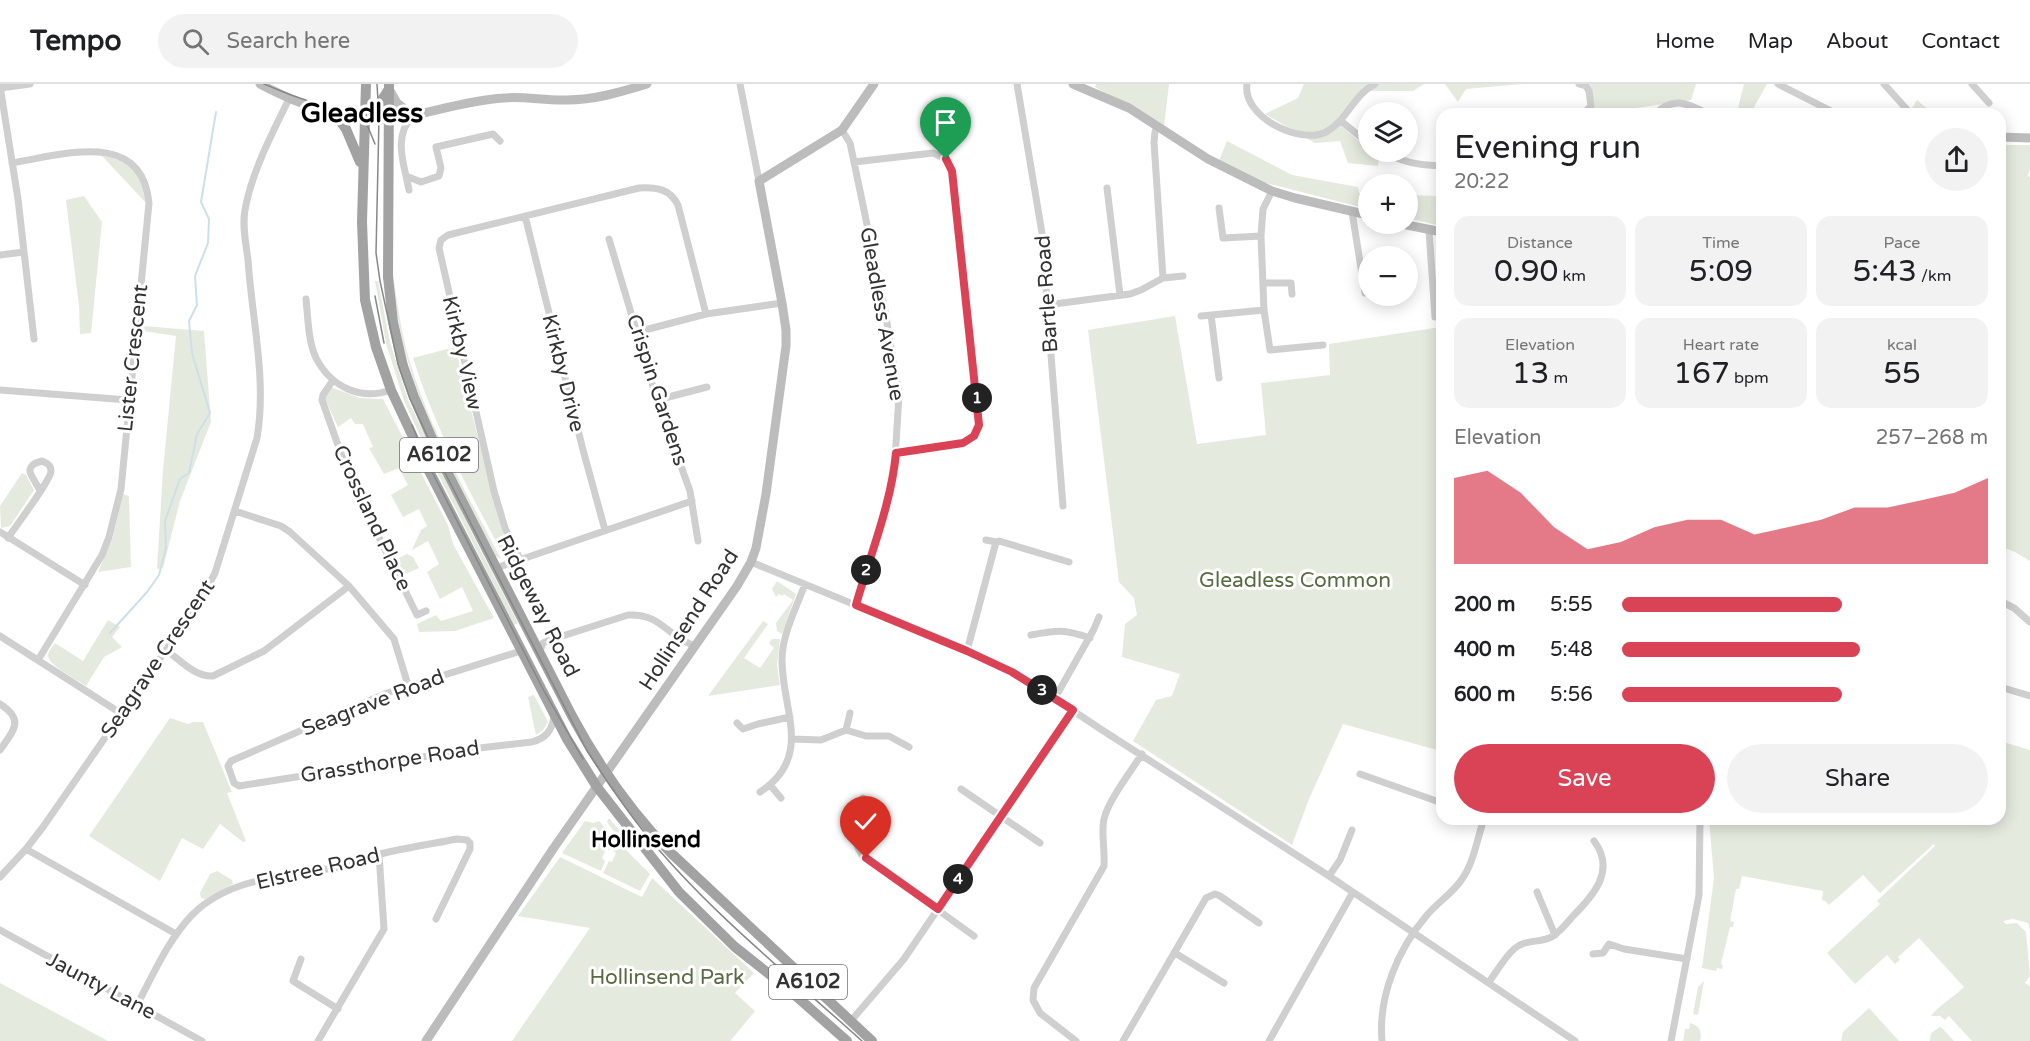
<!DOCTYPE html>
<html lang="en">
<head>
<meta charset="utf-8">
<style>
  body { margin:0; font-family:"Varela Round",sans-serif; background:#f2f2f2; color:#202124; height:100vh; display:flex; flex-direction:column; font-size:22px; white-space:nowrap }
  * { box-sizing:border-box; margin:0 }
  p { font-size:20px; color:#757577 }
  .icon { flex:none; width:33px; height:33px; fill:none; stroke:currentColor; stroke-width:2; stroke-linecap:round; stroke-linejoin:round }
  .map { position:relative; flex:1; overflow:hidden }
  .details { position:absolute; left:1436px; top:24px; width:570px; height:717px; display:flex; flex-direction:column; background:#fff; border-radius:18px; box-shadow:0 3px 15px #0003 }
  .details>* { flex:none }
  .tools { position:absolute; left:1358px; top:18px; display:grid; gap:12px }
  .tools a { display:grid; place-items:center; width:60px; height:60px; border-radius:50%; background:#fff; box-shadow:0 3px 15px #0003; font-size:30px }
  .pin { position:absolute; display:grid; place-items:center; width:51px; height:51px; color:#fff; margin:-62px -26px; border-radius:50% 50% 50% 0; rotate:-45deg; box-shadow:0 0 6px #0007 }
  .pin .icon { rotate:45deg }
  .km { position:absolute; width:30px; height:30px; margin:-15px; border-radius:50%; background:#222; color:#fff; font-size:16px; line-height:30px; text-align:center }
  .round { display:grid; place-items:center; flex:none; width:63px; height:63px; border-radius:32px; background:#f2f2f2 }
  .overview { display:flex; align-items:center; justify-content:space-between; height:102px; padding:0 18px }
  h1 { font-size:33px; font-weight:600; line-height:45px }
  .metrics { display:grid; grid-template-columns:repeat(3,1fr); gap:9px; height:102px; padding:6px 18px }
  .metrics div { display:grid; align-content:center; border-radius:15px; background:#f2f2f2; text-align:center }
  .metrics b { font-size:30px; font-weight:600 }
  .metrics small { font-size:16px; font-weight:400 }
  .metrics p { font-size:16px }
  .chart { height:168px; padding:12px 18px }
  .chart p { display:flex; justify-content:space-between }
  .chart svg { width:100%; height:108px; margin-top:6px; fill:#da4255; opacity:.7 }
  .cta { display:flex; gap:12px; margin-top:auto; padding:12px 18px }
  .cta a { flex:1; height:69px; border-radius:36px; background:#da4255; color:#fff; font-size:24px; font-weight:600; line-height:69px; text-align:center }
  .cta a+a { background:#f2f2f2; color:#202124 }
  ul { padding:0 18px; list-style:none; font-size:20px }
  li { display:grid; grid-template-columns:96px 72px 1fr; align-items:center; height:45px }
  li i { height:15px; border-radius:8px; background:#da4255 }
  header { display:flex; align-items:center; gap:36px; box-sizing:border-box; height:84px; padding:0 30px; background:#fff; border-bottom:2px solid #e0e0e0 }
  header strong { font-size:28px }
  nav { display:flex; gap:33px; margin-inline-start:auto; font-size:21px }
  .search { width:420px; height:54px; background:#f2f2f2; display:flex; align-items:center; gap:15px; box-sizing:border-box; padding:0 21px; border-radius:33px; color:#757577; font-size:22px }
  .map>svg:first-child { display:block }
  .green { fill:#e5eade }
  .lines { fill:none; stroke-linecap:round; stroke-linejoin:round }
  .stream { stroke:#cce0e9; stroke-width:2 }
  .minor { stroke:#cfcfcf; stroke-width:7 }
  .secondary { stroke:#bcbcbc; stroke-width:9 }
  .trunk { stroke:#a2a2a2; stroke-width:10 }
  .tram { stroke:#878787; stroke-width:1.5 }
  .route-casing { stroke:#fff; stroke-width:12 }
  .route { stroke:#da4255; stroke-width:8 }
  .labels { text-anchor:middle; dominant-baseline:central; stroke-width:6; stroke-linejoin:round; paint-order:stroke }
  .shield { fill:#fff; stroke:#707070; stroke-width:1.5 }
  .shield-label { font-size:20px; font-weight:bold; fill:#323232 }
  .street-label { font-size:21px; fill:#323232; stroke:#fff }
  .park-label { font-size:21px; fill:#576b41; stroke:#fff }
  .neighbourhood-label { font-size:22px; font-weight:bold; fill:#000; stroke:#fff }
  .district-label { font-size:27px; font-weight:bold; fill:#000; stroke:#fff }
</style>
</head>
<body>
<header>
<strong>Tempo</strong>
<div class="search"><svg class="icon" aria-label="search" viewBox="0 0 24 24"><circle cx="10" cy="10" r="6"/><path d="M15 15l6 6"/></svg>Search here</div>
<nav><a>Home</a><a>Map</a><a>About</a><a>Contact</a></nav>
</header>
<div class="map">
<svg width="2030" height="957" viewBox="0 0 2030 957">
  <rect width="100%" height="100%" fill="#fff"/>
  <path class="green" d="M1096 0H1169L1164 43 1095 3Z
    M1304 0H1424L1413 7H1369L1339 40 1368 65V68H1371L1379 74 1378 82 1348 79 1340 57 1315 59 1265 30 1298 14Z
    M1445 0H1522L1466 5 1458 18Z
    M1585 0H1696L1691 16 1636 24 1619 30H1587L1589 28Z
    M1744 0H1767L1750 30 1737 28Z
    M1917 16 1933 30H1918L1912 24Z
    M1227 57 1292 91 1358 103 1359 109 1368 110V125L1258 97 1219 77Z
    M2000 61H2030V85L2028 91 2030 94V477L2015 468 2000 462Z
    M102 72C119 74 134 81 142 98 145 103 145 112 145 118Z
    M1407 111 1441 112V142L1407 134Z
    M84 112 102 138 91 249 80 250 79 222 66 116Z
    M393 189C397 218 401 247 409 275 429 345 468 411 501 475L494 471C457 398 416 325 400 244 396 226 393 207 393 189Z
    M375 197H378L390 258 408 316 473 451 518 539 514 541 434 382 404 317 386 259Z
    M1175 232 1197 360 1266 351 1261 299 1330 291 1329 260 1441 243V667L1343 640 1309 715 1292 761 1133 657 1156 616 1172 612 1180 590 1122 573 1125 540 1137 531 1134 514 1119 498 1088 246Z
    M144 242 204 247 211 338 180 417 163 484 157 485 163 386 176 252 143 247Z
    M455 263 501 444 510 462 505 474C470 409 435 344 413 274Z
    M328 302 360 314 383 315 448 441 453 460 494 534 455 547 419 548 417 540 436 531 441 537 473 527 462 503 440 515 427 488 439 480 428 457 412 466 421 446 427 442 419 425 403 433 391 411 408 401 399 384 384 390 369 364 373 363 363 340H355L351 334 338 343 324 313Z
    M22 389 26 391 34 406 10 442 1 444 0 422Z
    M123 410 129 412 131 483 98 488 113 453Z
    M407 470 413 473 419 484 403 491 395 476Z
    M777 497 796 510 782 550 777 547 776 539 793 516 784 510 782 512 779 510 776 513 772 505Z
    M108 536 120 543 112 553 122 563 104 573 86 602C78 596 49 582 48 572 48 567 52 563 55 559L83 577Z
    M763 537 768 540 744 574 760 584 774 564 769 559 772 555H780L777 581 780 601 708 612Z
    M534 611 548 638 543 646 536 651 528 613Z
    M170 634 188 640 193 638H203L232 708 227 709 246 757 243 758 220 740 203 765 182 754 160 797 89 752Z
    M2000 657 2030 666V846L2028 839 2013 835 2003 837 2006 840 2017 839 2026 848 2030 892 2025 899 2030 902V957H1972L1949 932 1945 936 1940 932H1931C1936 924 1956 911 1964 903L1919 854 1898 873 1900 876 1895 880 1887 871 1855 900 1827 869 1880 820 1877 817 1935 762 1934 760 1880 809 1863 791 1829 821 1825 817 1822 816 1823 807 1742 792 1739 805H1736L1730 837 1734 838 1733 843H1730L1721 880 1723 881 1722 885 1717 884 1716 887 1702 884 1714 794 1709 735H2000Z
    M609 734 632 761 631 762C622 760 613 746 607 738Z
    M585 737 593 739 599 737 612 752 611 757 613 760 610 766 606 765 602 774 605 777 601 787 562 769Z
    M620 760 650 790 640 807 603 789 609 777 612 778 616 769 613 767 615 761Z
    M560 773 642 813 652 794 754 889 735 909 755 927 731 956 732 957H512L590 844 518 832Z
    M217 787 232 796 233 800 205 815 201 814 200 809 210 790Z
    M1704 897 1698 931 1693 930 1698 903Z
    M0 899 108 957H0Z
    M1869 924 1899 957H1841L1843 948Z
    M1690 939C1700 942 1702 947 1700 957H1683L1685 945H1689Z
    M1940 943 1942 944 1954 957H1930L1931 949Z"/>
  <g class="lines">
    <path class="stream" d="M110 549 147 508 159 491 166 463 165 437 180 395 189 389 197 350 210 329 192 269 189 237 197 221 195 192 208 159 209 135 201 118 216 28"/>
    <path class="minor" d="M740 0 759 97
      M1017 0 1044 161 1047 221 1063 422
      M1247 0C1242 33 1300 61 1326 48 1347 37 1353 11 1375 0
      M1579 0 1586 2 1589 7 1591 22 1583 30
      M1778 0 1837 30
      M1884 0 1911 30
      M1972 0 1989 19
      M0 2 18 115 34 255
      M0 4 30 0
      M1655 30C1674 11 1688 20 1709 30
      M413 31C396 49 401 71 406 92L421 98 439 92 441 84 436 63 493 50 500 57
      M1341 37 1368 59
      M1157 42 1155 48 1154 58 1163 194
      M842 46 850 59 854 78 885 227 899 311 894 392 856 521
      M1383 68C1400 77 1422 83 1442 81
      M854 78 933 69 946 75 952 87 979 341 974 352 963 359 896 369
      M12 79C62 71 142 44 149 119L121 405 109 453 102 471 38 576
      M406 92 409 106
      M1107 104 1120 211
      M1272 107 1263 125 1261 152 1264 226 1270 266 1323 261
      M1219 124 1223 154 1261 152
      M1352 128 1365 209
      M525 132 583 366 605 446
      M1429 146 1435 233
      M609 155 657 316 690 407 698 457
      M0 171 24 168
      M1263 199H1291L1292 210
      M306 215C308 233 308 257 316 274 331 303 361 317 391 306
      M1047 221 1130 210 1141 206 1163 194 1183 192
      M1211 231 1219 294
      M1201 232 1264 226
      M637 248 706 230 782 219
      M333 296 323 311 322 316 349 392 417 531 426 527
      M0 306 128 316
      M657 316 707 303
      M235 427 281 442 290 448 349 502 394 555 408 601
      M0 448 85 501
      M8 454C15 443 51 396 51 387 51 381 47 379 42 377 19 383 35 394 40 407
      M986 456 996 458
      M520 475 505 444 494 407 439 164 441 156 448 151 639 104C657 103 670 105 678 121L706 230
      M751 478 967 567 1030 598 1099 644 1329 792 1575 957
      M496 484 692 417
      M2000 517 2014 524 2030 538
      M1031 551C1057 546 1064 545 1090 554
      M0 552 122 630
      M166 566C180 576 195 593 213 592L264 567 349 502
      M521 567 387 609 231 677 228 682 234 699 239 702 479 664 532 658C546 654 552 647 554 632
      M540 567 543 559 550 556 628 531C661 529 666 552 695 562
      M967 567 996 458 999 457 1069 478
      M2000 603 2030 612
      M1055 614 1094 545 1099 533
      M0 620C25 636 14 646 0 666
      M737 639 743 645 758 640 790 633
      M846 646 850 629
      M792 655 821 656 846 646 866 652H889L909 663
      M1360 690 1442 719
      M770 701 781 714
      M961 705 1040 759
      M760 708C814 673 782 626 782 576 782 550 796 525 805 500
      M863 714C856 734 849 752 862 771L974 852
      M26 765 176 850
      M1329 792 1340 776 1352 746
      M0 793 26 765 43 743 200 517 215 489 257 354C267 296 252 235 248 176 246 160 242 142 245 126 251 90 273 47 289 15
      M1537 808 1555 851
      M0 846 202 957
      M1175 869 1224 899
      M1593 870 1603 869 1609 860 1624 865 1687 875
      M301 875 293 897 338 925
      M1489 898C1497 887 1505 873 1514 865 1526 854 1541 860 1553 852 1561 847 1567 839 1573 832 1594 811 1616 786 1594 757
      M137 921C153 891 168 856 192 831 233 789 301 792 355 780 364 778 371 772 380 770 405 764 431 760 457 755L467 756 470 759V765L436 835
      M850 938 904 875 1073 626
      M318 957 384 845 379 770
      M1076 957 1040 929 1033 916 1034 904 1104 782C1105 767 1101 748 1104 735 1108 717 1131 687 1142 670
      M1123 957 1206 814 1215 810 1220 812 1259 839
      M1269 957 1353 808
      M1382 957C1378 912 1398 865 1427 831 1438 818 1453 809 1462 795 1474 778 1477 755 1484 735
      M1671 957 1699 811 1700 735"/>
    <path class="secondary" d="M260 0C303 23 355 41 404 33 437 27 470 16 503 14 524 12 546 17 567 16 594 16 621 8 647 0
      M1073 0 1129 24 1208 75 1272 107 1295 114 1368 131
      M389 5 397 19 413 31
      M2000 53 2030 54
      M1402 140 1442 148
      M426 957 553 765 737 502 751 478 756 464 766 410 786 262V246L782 219 759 97 842 46 874 0"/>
    <path class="trunk" d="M366 0 362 138 365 216 376 263 391 306 428 385 567 655 597 703 679 808 735 863 788 905 847 957
      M389 0 388 193 393 238 403 282 414 313 442 378 572 632C600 684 630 727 671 769L872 957
      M335 30 346 45 360 78
      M365 33 378 22 389 5"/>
    <path class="tram" d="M264 0 291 11 358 34 368 43 375 60
      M377 0 379 34 376 169 380 197 398 280 410 315 440 379 586 665C604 693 623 722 644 748 707 826 788 890 862 957
      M375 212 384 259
      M412 341 430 384 544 607 583 675"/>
  </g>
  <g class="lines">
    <defs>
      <path id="route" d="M866 774 938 825 1073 626 1012 588 967 567 856 521C870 471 891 421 896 369L963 359 974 352 979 341 952 87 946 75"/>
    </defs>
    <use href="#route" class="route-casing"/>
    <use href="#route" class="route"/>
  </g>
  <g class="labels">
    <g class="shield">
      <rect x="400" y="354" width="78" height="34" rx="4.5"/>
      <rect x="769" y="881" width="78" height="34" rx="4.5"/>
    </g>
    <g class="shield-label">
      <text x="439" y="371">A6102</text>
      <text x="808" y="898">A6102</text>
    </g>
    <g class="street-label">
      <text transform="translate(1047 210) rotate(-94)">Bartle Road</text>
      <text transform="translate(882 230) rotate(80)">Gleadless Avenue</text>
      <text transform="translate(462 269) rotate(77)">Kirkby View</text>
      <text transform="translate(133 274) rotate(-84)">Lister Crescent</text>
      <text transform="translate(563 289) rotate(76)">Kirkby Drive</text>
      <text transform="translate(657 306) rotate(72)">Crispin Gardens</text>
      <text transform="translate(372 434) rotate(65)">Crossland Place</text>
      <text transform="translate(538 522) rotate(63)">Ridgeway Road</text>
      <text transform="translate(689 536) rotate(-57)">Hollinsend Road</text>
      <text transform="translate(158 575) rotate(-56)">Seagrave Crescent</text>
      <text transform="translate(373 619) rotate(-21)">Seagrave Road</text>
      <text transform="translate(390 678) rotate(-9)">Grassthorpe Road</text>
      <text transform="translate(318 785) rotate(-13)">Elstree Road</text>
      <text transform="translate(101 902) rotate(28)">Jaunty Lane</text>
    </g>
    <g class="park-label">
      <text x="1295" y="496">Gleadless Common</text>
      <text x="667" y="893">Hollinsend Park</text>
    </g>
    <g class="neighbourhood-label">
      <text x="646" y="756">Hollinsend</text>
    </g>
    <g class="district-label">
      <text x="362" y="29">Gleadless</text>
    </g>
  </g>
</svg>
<div class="tools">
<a><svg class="icon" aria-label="layers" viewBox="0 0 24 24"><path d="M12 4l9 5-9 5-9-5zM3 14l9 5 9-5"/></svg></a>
<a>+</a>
<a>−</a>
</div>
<div class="pin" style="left:946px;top:75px;background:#1e9e55"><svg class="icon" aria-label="arrive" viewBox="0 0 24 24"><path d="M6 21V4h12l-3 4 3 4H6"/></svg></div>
<div class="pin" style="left:866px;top:774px;background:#d93025"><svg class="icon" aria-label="check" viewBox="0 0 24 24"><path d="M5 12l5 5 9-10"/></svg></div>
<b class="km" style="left:977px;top:314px">1</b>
<b class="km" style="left:866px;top:486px">2</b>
<b class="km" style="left:1042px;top:606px">3</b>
<b class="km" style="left:958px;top:795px">4</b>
<section class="details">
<div class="overview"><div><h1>Evening run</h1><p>20:22</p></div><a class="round"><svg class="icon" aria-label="share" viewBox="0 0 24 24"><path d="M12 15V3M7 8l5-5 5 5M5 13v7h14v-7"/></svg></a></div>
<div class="metrics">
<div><p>Distance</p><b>0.90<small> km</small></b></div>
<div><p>Time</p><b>5:09</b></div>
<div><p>Pace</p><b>5:43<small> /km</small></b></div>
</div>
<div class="metrics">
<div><p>Elevation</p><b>13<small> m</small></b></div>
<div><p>Heart rate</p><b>167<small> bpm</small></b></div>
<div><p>kcal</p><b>55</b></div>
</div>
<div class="chart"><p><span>Elevation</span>257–268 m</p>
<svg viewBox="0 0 160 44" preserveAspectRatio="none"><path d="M0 44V9L10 6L20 15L30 29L40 38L50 35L60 29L70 26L80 26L90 32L100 29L110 26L120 21L130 21L140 18L150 15L160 9V44z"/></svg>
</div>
<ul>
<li><b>200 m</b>5:55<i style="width:60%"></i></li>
<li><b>400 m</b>5:48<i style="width:65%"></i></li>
<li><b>600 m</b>5:56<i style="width:60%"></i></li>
</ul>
<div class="cta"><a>Save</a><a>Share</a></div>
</section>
</div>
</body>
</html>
